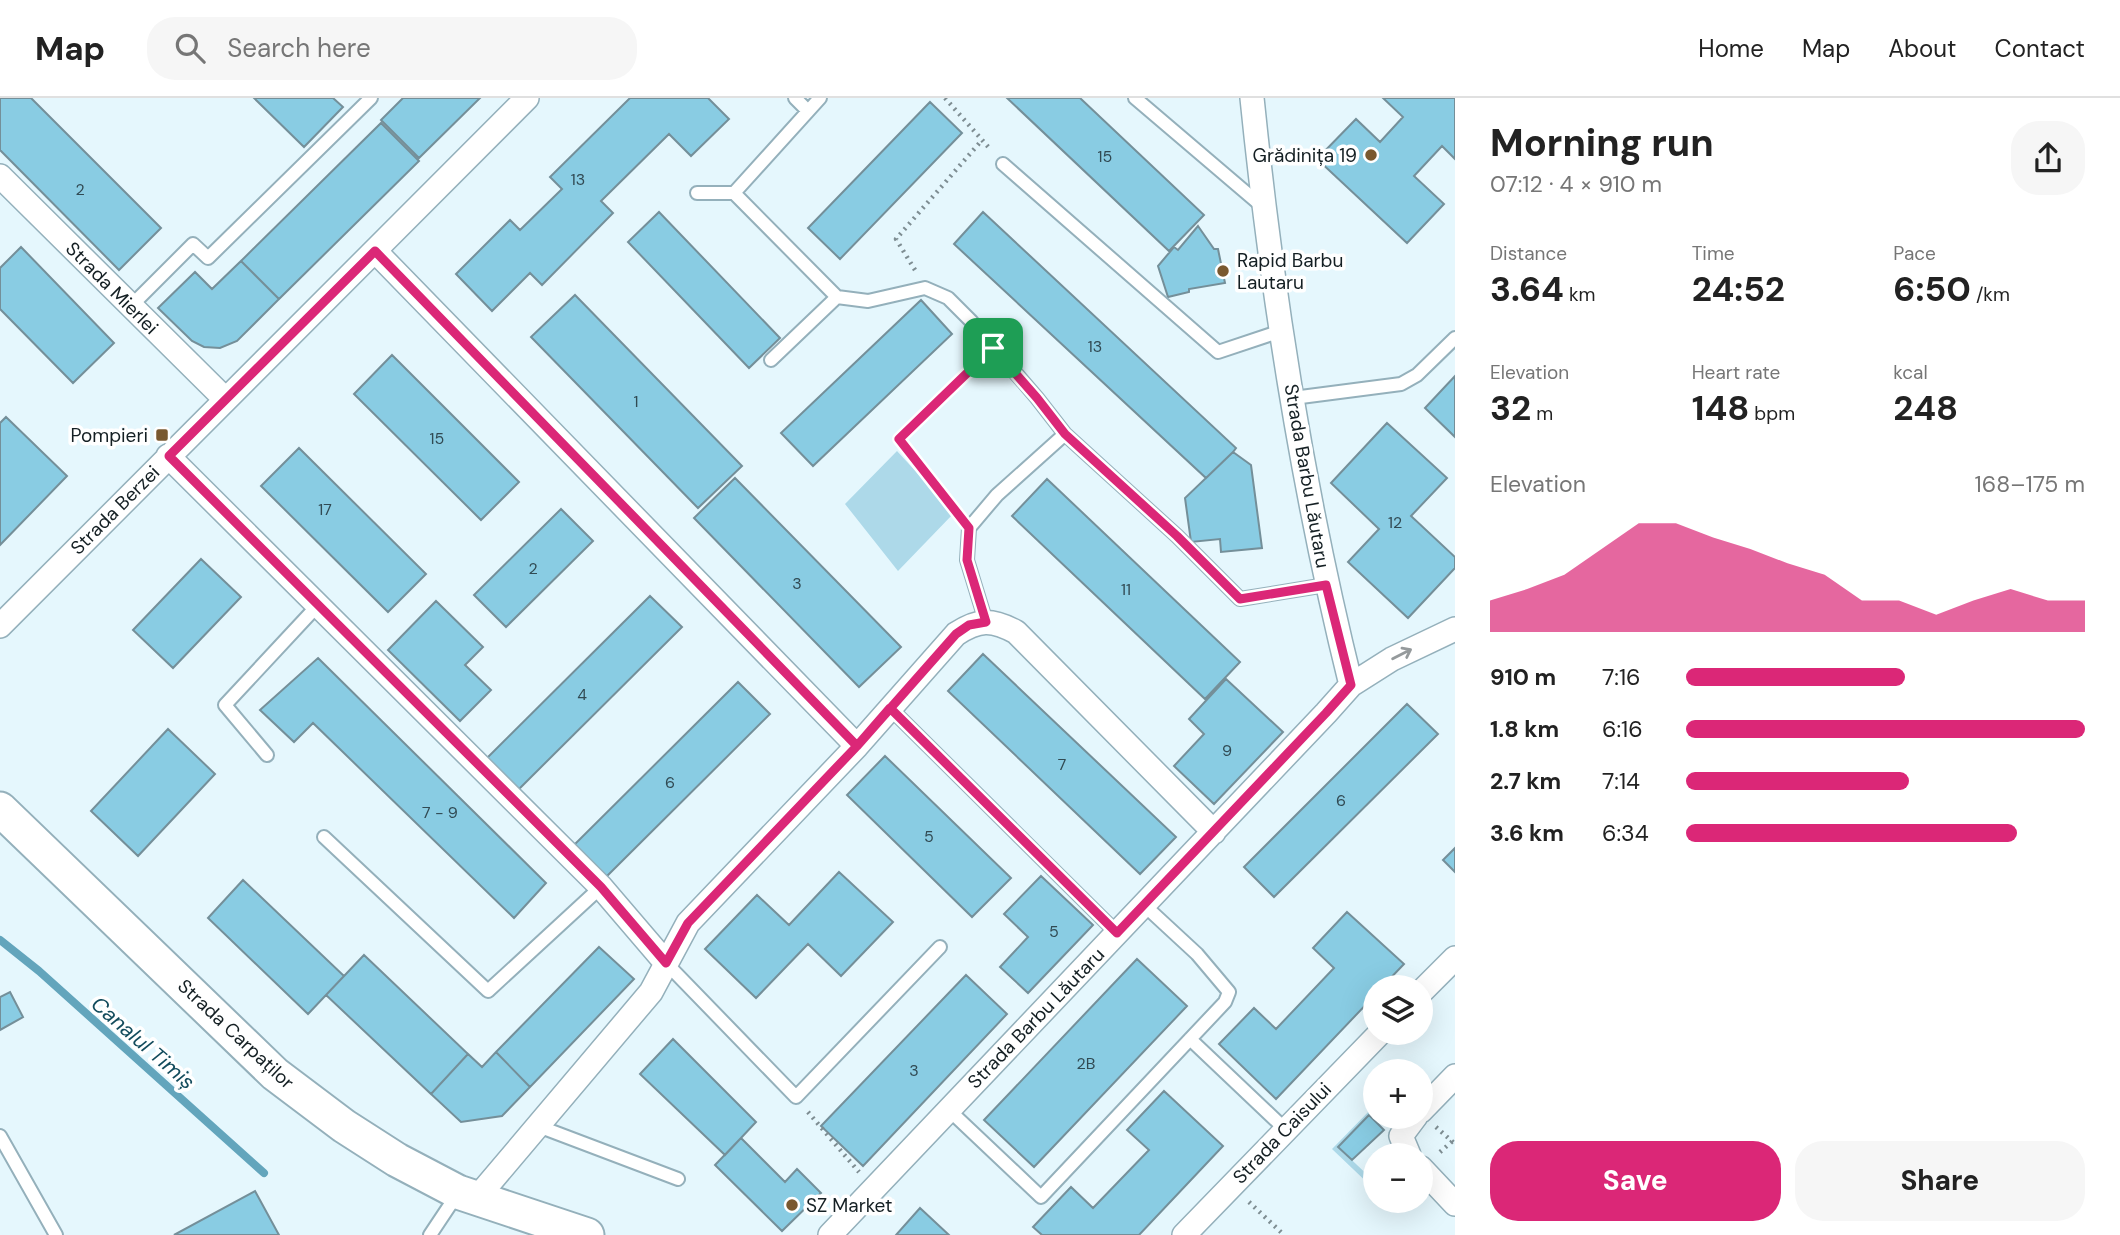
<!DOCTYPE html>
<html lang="en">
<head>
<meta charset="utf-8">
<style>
  body { margin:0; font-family:"DM Sans",sans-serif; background:#f6f6f6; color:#222; height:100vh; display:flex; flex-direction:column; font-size:26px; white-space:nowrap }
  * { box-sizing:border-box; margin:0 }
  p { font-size:23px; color:#767676 }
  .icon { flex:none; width:38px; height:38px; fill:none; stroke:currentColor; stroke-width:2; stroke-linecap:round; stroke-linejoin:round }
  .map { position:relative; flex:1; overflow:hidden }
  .side { display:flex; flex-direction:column; background:#fff; width:665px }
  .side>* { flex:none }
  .controls { position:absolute; left:1363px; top:877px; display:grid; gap:14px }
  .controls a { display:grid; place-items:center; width:70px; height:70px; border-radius:50%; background:#fff; box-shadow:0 7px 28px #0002; font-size:35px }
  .pin { position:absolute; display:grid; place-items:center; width:60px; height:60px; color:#fff; margin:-30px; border-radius:14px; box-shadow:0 4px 10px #0006 }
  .round { display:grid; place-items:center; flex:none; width:74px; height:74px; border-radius:28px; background:#f6f6f6 }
  .headline { display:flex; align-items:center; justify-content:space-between; height:119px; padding:0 35px }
  h1 { font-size:38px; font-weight:700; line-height:52px }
  .metrics { display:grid; grid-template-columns:repeat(3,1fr); gap:10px; height:119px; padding:7px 35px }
  .metrics div { display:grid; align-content:center }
  .metrics b { font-size:35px; font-weight:700 }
  .metrics small { font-size:19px; font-weight:400 }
  .metrics p { font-size:19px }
  .chart { height:196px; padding:14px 35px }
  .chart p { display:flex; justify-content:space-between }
  .chart svg { width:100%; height:126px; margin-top:7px; fill:#db2777; opacity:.7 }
  .cta { display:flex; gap:14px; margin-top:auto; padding:14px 35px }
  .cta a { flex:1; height:80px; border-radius:28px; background:#db2777; color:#fff; font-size:28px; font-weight:700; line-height:80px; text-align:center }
  .cta a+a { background:#f6f6f6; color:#222 }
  ul { padding:0 35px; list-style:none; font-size:23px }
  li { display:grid; grid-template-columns:112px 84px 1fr; align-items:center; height:52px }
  li i { height:18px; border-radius:9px; background:#db2777 }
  header { display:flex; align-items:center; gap:42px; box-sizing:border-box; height:98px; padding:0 35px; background:#fff; border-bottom:2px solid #e0e0e0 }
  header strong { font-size:33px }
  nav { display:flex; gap:38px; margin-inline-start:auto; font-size:24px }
  .search { width:490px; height:63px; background:#f6f6f6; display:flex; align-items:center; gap:18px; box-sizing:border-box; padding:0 24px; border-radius:28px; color:#767676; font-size:26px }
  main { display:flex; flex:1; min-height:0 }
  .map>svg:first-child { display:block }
  .green { fill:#add9e9 }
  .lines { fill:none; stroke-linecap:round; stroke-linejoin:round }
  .stream { stroke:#63a5bc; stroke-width:8 }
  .building { fill:#89cce3; stroke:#748f99; stroke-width:2 }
  .lane-casing { stroke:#94b0bb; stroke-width:16 }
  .street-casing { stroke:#94b0bb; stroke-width:26 }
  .secondary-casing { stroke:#94b0bb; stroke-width:37 }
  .path { stroke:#7e8d92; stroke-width:4.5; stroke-dasharray:2 5; stroke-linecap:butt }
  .lane { stroke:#fff; stroke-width:12 }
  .street { stroke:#fff; stroke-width:23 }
  .secondary { stroke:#fff; stroke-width:33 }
  .oneway { stroke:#959a9c }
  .route-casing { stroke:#fff; stroke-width:14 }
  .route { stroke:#db2777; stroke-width:9 }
  .poi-dot { fill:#79582f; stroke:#fff; stroke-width:2.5 }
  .labels { text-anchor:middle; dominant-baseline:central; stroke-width:7; stroke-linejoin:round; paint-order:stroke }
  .number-label { font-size:16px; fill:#314a53 }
  .poi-label { font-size:19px; fill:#141f23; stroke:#fff; text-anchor:end }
  .street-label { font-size:19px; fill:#141f23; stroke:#fff }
  .water-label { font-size:21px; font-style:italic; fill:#134c5d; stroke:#fff }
</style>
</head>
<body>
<header>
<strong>Map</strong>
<div class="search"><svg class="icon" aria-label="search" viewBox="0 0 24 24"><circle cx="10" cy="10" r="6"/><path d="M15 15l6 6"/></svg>Search here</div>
<nav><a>Home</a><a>Map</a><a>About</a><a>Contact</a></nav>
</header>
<main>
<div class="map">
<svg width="1455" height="1137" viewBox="0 0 1455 1137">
  <rect width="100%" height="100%" fill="#e5f7fd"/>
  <path class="green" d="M897 353 954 415 898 473 845 406Z
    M1375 1007V1011L1338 1049 1375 1084V1092L1332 1051Z"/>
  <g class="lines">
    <path class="stream" d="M0 842 39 873 264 1075"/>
  </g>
  <path class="building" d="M0 0H31L161 130 119 172 0 52Z
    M254 0H333L343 9 304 49Z
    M403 0H480L419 60 381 22Z
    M630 0H708L729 21 691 58 669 36 601 103 613 115 542 187 530 175 492 213 456 176 510 122 520 132 562 91 550 79Z
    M1007 0H1080L1204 117 1169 153Z
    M1383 0H1455V61L1442 48 1414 78 1444 106 1407 145 1317 61 1356 21 1380 44 1403 19Z
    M930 4 962 35 840 161 808 130Z
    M381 25 419 63 279 201 241 163Z
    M659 114 780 240 749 270 628 144Z
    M983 114 1236 350 1233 354 1206 380 954 146Z
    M1198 128 1214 151H1218L1225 185 1189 191V194L1168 199 1158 168 1174 149 1178 152Z
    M21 149 114 245 73 285 0 211V170Z
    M241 163 279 201 237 243 220 250 204 249 192 243 158 210 195 174 212 191Z
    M575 197 742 368 698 410 531 239Z
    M921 202 952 236 813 368 781 335Z
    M392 257 519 384 481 422 354 296Z
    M1455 278V339L1425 310Z
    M6 319 67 378 0 447V325Z
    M1387 325 1447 380 1411 418 1455 459V470L1408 520 1348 464 1379 431 1331 385Z
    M299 350 426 476 388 514 261 388Z
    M1233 354 1251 367 1262 450 1221 454 1220 441 1191 444 1185 400Z
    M735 380 901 549 859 589 694 420Z
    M1047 381 1240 564 1205 601 1012 418Z
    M561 411 593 443 506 529 474 497Z
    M201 461 241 499 173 570 133 532Z
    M650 498 682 529 515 695 483 664Z
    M436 503 483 549 465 567 491 592 460 623 388 552Z
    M983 556 1176 739 1140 776 948 593Z
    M318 560 546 785 514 820 313 625 294 644 260 612Z
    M1226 581 1283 634 1214 706 1174 668 1204 636 1189 621Z
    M738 584 770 616 602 783 570 751Z
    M1407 606 1438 636 1274 799 1244 769Z
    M168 631 215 676 138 758 91 713Z
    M885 658 1011 780 972 819 847 697Z
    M1455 750V774L1443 762Z
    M839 774 893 824 841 878 808 846 756 900 705 851 757 797 789 827Z
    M1041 778 1093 827 1028 895 1000 869 1028 839 1004 816Z
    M243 782 344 878 308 916 208 820Z
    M1347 814 1404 866 1382 889H1376V896L1276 1001 1219 946 1254 910 1276 931 1334 870 1313 850Z
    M599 849 634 881 530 989 496 954Z
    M364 857 468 956 431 996 326 897Z
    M1137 861 1187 908 1034 1069 984 1022Z
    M966 877 1007 916 863 1068 821 1028Z
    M10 894 23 919 0 932V899Z
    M673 941 756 1024 725 1057 640 976Z
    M496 954 530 989 502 1018 461 1024 431 996 468 956 482 969Z
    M1164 993 1223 1048 1139 1137H1042L1033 1129 1071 1089 1093 1110 1149 1052 1127 1032Z
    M1369 1017 1384 1032 1352 1062 1338 1049Z
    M741 1040 785 1084 797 1071 821 1095 782 1133 715 1067Z
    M255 1093 279 1137H174Z
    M920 1110 949 1137H896Z"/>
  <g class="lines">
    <defs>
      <path id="lane" d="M795 0 808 13
        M820 0 734 95 837 199 868 203 925 190 948 200 971 223 1037 300 1065 336
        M1135 0 1263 109
        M1003 66 1218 254 1281 233
        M697 95H734
        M131 208 193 146 208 160 371 0
        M771 262 837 199
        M1293 300 1401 286 1417 277 1455 240
        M986 524 967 462 969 430 997 397 1065 336 1177 438 1240 501 1326 487
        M890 610 1117 835
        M267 657 225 607 319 506
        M324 739 488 893 601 789
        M666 865 796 999 940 849
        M1190 941 1285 1031
        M949 1012 1041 1099 1225 904 1229 894 1197 856 1144 807
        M538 1028 678 1081
        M0 1038 56 1137
        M430 1137 458 1095"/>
      <path id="street" d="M1252 0C1272 197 1303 394 1351 587
        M0 78 225 301
        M375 153 857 648
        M168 358 601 789 666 865
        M0 528 527 0
        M1421 894 1455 860
        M1421 1013 1455 978
        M1409 1057 1401 1038 1416 1018
        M1421 1070 1455 1106
        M476 1101 651 894 688 825 857 648 956 536C979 521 992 521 1016 534L1214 734
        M830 1137 1326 615 1351 587 1392 561 1455 531
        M1184 1137 1381 934"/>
      <path id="secondary" d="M0 711 275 976 344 1028 397 1062 458 1094 587 1137"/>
    </defs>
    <use href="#lane" class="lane-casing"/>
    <use href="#street" class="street-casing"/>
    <use href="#secondary" class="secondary-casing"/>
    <path class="path" d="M945 0 991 52
      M915 172 896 141 982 42
      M958 416 899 341 980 263
      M808 1014 859 1074
      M1436 1029 1455 1046
      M1440 1054 1455 1041
      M1249 1104 1284 1137"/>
    <use href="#lane" class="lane"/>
    <use href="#street" class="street"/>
    <use href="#secondary" class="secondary"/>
  </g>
  <defs><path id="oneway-shaft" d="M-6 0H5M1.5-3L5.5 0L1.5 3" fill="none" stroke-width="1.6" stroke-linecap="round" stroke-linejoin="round" transform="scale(1.75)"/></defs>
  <use class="oneway" href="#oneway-shaft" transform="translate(1402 556) rotate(-27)"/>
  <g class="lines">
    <defs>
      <path id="route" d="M993 250 899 341 969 430 967 462 986 524 969 527 956 536 857 648 688 825 666 865 601 789 169 358 375 153 857 648 890 610 1117 835 1326 615 1351 587 1326 487 1240 501 1177 438 1065 336 1037 300 993 250"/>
    </defs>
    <use href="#route" class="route-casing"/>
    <use href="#route" class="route"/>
  </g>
  <g class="poi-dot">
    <circle cx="1371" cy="57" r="7"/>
    <circle cx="1223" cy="173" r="7"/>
    <rect x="155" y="330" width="14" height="14" rx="3.5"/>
    <circle cx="792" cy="1107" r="7"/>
  </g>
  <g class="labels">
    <g class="number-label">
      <text x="1105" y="58">15</text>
      <text x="578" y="81">13</text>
      <text x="80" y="91">2</text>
      <text x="1095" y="248">13</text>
      <text x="636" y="303">1</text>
      <text x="437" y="340">15</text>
      <text x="325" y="411">17</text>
      <text x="1395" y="424">12</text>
      <text x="533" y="470">2</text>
      <text x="797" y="485">3</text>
      <text x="1126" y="491">11</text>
      <text x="582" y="596">4</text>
      <text x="1227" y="652">9</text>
      <text x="1062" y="666">7</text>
      <text x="670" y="684">6</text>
      <text x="1341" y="702">6</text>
      <text x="440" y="714">7 - 9</text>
      <text x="929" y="738">5</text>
      <text x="1054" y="833">5</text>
      <text x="1086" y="965">2B</text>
      <text x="914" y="972">3</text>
    </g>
    <g class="poi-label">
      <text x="1357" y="57">Grădinița 19</text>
      <text x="1237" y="162" text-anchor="start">Rapid Barbu<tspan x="1237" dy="22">Lautaru</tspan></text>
      <text x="148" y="337">Pompieri</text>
      <text x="806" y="1107" text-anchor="start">SZ Market</text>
    </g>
    <g class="street-label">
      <text transform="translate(112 190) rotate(45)">Strada Mierlei</text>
      <text transform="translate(1307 378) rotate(80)">Strada Barbu Lăutaru</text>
      <text transform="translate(115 412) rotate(-45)">Strada Berzei</text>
      <text transform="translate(1036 920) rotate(-46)">Strada Barbu Lăutaru</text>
      <text transform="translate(236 936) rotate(43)">Strada Carpaților</text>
      <text transform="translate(1282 1035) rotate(-46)">Strada Caisului</text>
    </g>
    <g class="water-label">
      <text transform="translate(143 945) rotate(41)">Canalul Timiș</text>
    </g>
  </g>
</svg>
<div class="controls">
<a><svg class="icon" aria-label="layers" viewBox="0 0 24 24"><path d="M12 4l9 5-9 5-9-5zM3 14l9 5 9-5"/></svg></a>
<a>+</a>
<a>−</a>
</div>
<div class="pin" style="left:993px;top:250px;background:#1e9e55"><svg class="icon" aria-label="arrive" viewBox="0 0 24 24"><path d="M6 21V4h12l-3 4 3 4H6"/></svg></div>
</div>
<section class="side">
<div class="headline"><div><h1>Morning run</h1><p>07:12 · 4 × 910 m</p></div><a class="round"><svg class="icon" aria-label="share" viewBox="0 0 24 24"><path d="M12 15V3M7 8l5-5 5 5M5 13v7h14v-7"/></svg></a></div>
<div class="metrics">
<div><p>Distance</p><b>3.64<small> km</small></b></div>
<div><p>Time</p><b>24:52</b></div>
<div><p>Pace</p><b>6:50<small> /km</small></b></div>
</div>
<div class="metrics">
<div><p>Elevation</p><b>32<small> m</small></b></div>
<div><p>Heart rate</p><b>148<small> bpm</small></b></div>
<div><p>kcal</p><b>248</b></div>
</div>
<div class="chart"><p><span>Elevation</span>168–175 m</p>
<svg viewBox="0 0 160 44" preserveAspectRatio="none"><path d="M0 44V33L10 29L20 24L30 15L40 6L50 6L60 11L70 15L80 20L90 24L100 33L110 33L120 38L130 33L140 29L150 33L160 33V44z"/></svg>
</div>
<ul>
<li><b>910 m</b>7:16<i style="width:55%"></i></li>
<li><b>1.8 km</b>6:16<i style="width:100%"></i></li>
<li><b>2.7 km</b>7:14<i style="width:56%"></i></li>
<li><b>3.6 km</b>6:34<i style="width:83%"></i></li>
</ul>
<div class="cta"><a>Save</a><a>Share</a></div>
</section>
</main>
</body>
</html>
